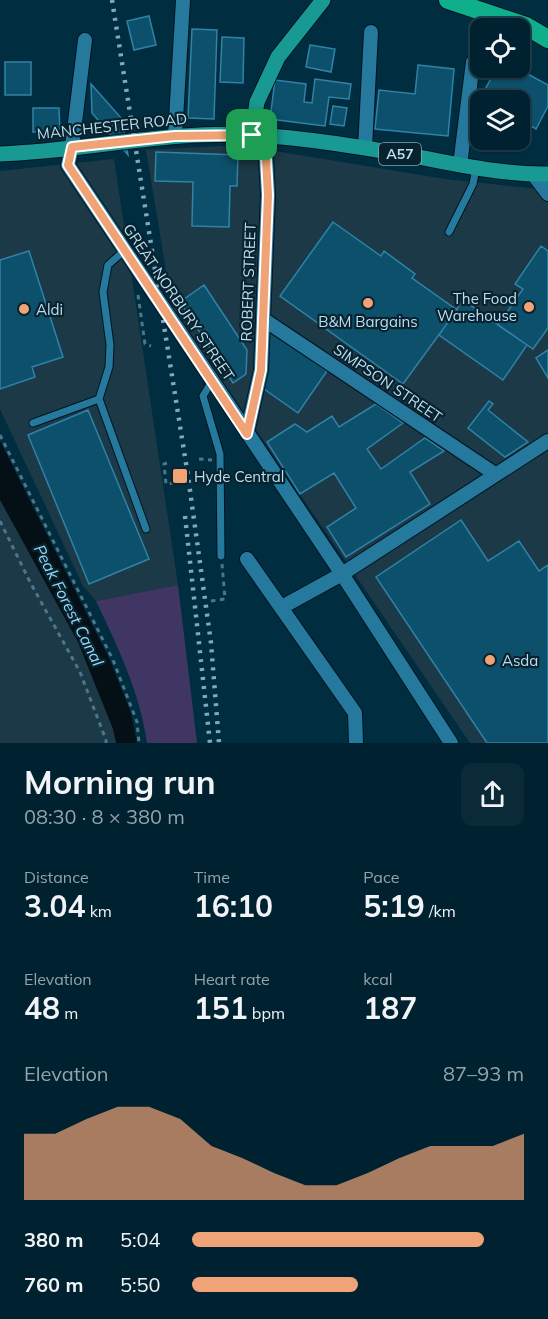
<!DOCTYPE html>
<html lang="en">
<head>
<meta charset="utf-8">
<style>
  body { margin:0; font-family:Mulish,sans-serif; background:#0a2a38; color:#f1f3f6; height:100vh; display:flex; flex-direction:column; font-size:22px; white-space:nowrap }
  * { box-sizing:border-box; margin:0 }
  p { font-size:20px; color:#95a4ab }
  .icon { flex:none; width:33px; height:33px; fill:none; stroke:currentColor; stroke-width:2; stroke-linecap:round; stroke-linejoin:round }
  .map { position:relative; height:743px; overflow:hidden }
  .details { display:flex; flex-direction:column; background:#002230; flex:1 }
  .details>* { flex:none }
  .buttons { position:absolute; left:470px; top:18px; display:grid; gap:12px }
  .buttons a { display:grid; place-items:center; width:60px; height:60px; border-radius:12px; background:#002230; box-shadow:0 2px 4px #0004,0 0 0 2px #223f4c; font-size:30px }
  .pin { position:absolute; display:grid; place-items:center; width:51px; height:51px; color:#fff; margin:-26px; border-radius:12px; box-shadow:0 3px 9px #0006 }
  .round { display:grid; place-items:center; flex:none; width:63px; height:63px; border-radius:12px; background:#0a2a38 }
  .headline { display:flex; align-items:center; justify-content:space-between; height:102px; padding:0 24px }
  h1 { font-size:33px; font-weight:700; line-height:45px }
  .figures { display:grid; grid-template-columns:repeat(3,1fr); gap:9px; height:102px; padding:6px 24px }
  .figures div { display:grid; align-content:center }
  .figures b { font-size:30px; font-weight:700 }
  .figures small { font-size:16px; font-weight:400 }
  .figures p { font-size:16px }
  .chart { height:168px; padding:12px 24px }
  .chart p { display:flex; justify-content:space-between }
  .chart svg { width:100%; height:108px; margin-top:6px; fill:#efa376; opacity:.7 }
  ul { padding:0 24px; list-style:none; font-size:20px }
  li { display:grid; grid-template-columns:96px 72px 1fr; align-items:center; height:45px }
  li i { height:15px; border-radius:8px; background:#efa376 }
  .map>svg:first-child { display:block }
  .built { fill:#1c3947 }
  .green { fill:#3f3663 }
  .water { fill:#051016 }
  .building { fill:#0c506b; stroke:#3082a7; stroke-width:1.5 }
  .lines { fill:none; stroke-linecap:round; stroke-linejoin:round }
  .service-casing { stroke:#001420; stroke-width:9 }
  .minor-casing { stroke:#001420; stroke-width:16 }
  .primary-casing { stroke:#001420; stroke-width:17 }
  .motorway-casing { stroke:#001420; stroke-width:20 }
  .path { stroke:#4c7689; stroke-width:3; stroke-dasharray:4.5 4.5; stroke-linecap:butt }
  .service { stroke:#24799d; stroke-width:7 }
  .minor { stroke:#24799d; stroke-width:14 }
  .primary { stroke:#189993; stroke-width:15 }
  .motorway { stroke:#10af8c; stroke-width:18 }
  .rail { stroke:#81a8bc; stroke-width:4.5; stroke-dasharray:3 6; stroke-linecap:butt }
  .route-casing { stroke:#fff; stroke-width:12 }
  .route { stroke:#efa376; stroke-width:8 }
  .poi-dot { fill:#efa376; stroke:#09232e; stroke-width:2 }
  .labels { text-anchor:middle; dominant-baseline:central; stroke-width:4.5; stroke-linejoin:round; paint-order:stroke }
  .shield { fill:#09232e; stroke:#85a7b8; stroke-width:1.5 }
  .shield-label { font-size:14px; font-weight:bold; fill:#badff3 }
  .street-label { font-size:15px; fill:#badff3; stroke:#09232e }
  .poi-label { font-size:15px; fill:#badff3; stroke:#09232e; text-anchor:start }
  .water-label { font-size:16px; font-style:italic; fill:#95d8fb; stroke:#09232e }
</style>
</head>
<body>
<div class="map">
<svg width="548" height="743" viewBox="0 0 548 743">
  <rect width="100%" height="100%" fill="#002e40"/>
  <path class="built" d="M239 145 445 179 548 190V743H470L172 307 146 150Z
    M114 159 178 585 96 601 83 586 0 409V171Z
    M0 472 128 743H0Z"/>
  <path class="green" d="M178 585 197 743H147C140 693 118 647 96 601Z"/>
  <path class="water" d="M0 441 110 660 131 713 137 743H116L113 729 78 642 0 500Z"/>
  <path class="building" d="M149 16 156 45 134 50 127 21Z
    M192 29 217 30 214 119 188 118Z
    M222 37 244 38 243 83 220 82Z
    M310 45 335 49 331 72 306 67Z
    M5 62H31V95H5Z
    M418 65 454 69 448 136 375 129 379 90 415 94Z
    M497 68H517L548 85V106L536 129 519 119V100H485L480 98Z
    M315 79 351 84 349 99 329 97 325 126 270 119 275 80 306 84 304 102 312 103Z
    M91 84 122 119 128 155 92 113Z
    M333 106 347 108 344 126 330 124Z
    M33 108H59L60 132H33Z
    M156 152 238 155 237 186H230L229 227 192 226 193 182 155 181Z
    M333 222 381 256 384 251 415 274 412 278 457 310 403 384 280 296Z
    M541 246 548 251V328L533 349 498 325 523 289 515 284Z
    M29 251 63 357 32 367 35 377 0 389V260Z
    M204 285 247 350 246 374 233 383 180 302Z
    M463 300 527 345 503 380 439 335Z
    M270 331 327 371 298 413 264 389Z
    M548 350V378L536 358Z
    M489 401 493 404 488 410 528 442 505 457 468 428Z
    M376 404 403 423 367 449 381 469 425 438 444 451 410 472 430 504 346 557 327 527 356 508 334 473 300 494 267 442 295 424 307 432 332 416 339 427Z
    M88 410 149 559 89 584 28 435Z
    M461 520 488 561 519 541 539 571 548 565V743H487L376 577Z"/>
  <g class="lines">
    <defs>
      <path id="service" d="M449 232 473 184 476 168
        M125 250 108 265 103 292 110 345 109 367 99 399 146 529
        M212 381 203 396 220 454 221 556
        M33 423 99 399"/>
      <path id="minor" d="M85 40 72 147 68 165 342 574 451 743
        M175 136 183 0
        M365 148 371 32
        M460 165 473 62
        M533 174 548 194
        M263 319 495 474
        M247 433 261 370 268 195 266 159 252 135
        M247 559 355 713 356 743
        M282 607 342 574 548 441"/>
      <path id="primary" d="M252 135 257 102 278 57 323 0
        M0 154C85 151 169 130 254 135 307 138 360 147 413 156 457 164 503 175 548 174"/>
      <path id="motorway" d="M448 0 526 26 548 39"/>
    </defs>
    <use href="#service" class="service-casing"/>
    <use href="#minor" class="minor-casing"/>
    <use href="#primary" class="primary-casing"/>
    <use href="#motorway" class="motorway-casing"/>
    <path class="path" d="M138 295 145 344 151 346
      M0 435 113 660 137 722 139 743
      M199 459 212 460
      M167 463 164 464 166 484 173 483
      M0 521 30 582 80 672 106 740V743
      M211 601 225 599 222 564"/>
    <use href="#service" class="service"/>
    <use href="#minor" class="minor"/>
    <use href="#primary" class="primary"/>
    <use href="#motorway" class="motorway"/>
    <path class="rail" d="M112 0 188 476 211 643 219 743
      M185 516 210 743"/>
  </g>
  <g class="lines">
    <defs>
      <path id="route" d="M252 135 266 159 268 195 261 370 247 434 68 165 72 147 175 136Z"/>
    </defs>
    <use href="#route" class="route-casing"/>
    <use href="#route" class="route"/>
  </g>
  <g class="poi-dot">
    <circle cx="368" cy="303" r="6"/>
    <circle cx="529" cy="307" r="6"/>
    <circle cx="24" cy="309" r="6"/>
    <rect x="172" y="468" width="16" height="16" rx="3"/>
    <circle cx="490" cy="660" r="6"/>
  </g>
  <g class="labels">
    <rect class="shield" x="379" y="143" width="42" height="22" rx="4.5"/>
    <g class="shield-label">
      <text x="400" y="154">A57</text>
    </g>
    <g class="street-label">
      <text transform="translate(112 126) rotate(-6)">MANCHESTER ROAD</text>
      <text transform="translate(248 282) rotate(-88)">ROBERT STREET</text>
      <text transform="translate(179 302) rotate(56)">GREAT NORBURY STREET</text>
      <text transform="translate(388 383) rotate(34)">SIMPSON STREET</text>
    </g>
    <g class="poi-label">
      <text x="517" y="298" text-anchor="end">The Food<tspan x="517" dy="17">Warehouse</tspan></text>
      <text x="36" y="309">Aldi</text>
      <text x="368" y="321" text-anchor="middle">B&amp;M Bargains</text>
      <text x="194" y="476">Hyde Central</text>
      <text x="502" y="660">Asda</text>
    </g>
    <g class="water-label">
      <text transform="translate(69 605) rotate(63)">Peak Forest Canal</text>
    </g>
  </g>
</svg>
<div class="buttons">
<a><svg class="icon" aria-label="locate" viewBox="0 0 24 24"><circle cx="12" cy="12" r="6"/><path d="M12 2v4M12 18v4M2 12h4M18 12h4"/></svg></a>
<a><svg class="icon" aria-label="layers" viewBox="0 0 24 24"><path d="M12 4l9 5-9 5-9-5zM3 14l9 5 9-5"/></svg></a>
</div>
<div class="pin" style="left:252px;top:135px;background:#1e9e55"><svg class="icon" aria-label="arrive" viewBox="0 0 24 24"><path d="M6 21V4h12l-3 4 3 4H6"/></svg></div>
</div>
<section class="details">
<div class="headline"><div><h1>Morning run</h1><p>08:30 · 8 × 380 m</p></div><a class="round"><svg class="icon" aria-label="share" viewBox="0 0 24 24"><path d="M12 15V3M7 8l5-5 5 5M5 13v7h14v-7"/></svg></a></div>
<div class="figures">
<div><p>Distance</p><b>3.04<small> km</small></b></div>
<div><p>Time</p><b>16:10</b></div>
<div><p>Pace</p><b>5:19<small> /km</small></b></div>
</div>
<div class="figures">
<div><p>Elevation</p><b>48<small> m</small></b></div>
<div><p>Heart rate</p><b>151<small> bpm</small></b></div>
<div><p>kcal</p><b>187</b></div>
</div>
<div class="chart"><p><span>Elevation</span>87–93 m</p>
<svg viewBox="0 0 160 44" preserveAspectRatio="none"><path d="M0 44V17L10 17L20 11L30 6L40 6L50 11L60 22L70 27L80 33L90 38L100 38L110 33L120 27L130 22L140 22L150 22L160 17V44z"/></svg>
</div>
<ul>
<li><b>380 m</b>5:04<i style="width:88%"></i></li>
<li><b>760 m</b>5:50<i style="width:50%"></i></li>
</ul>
</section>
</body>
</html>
